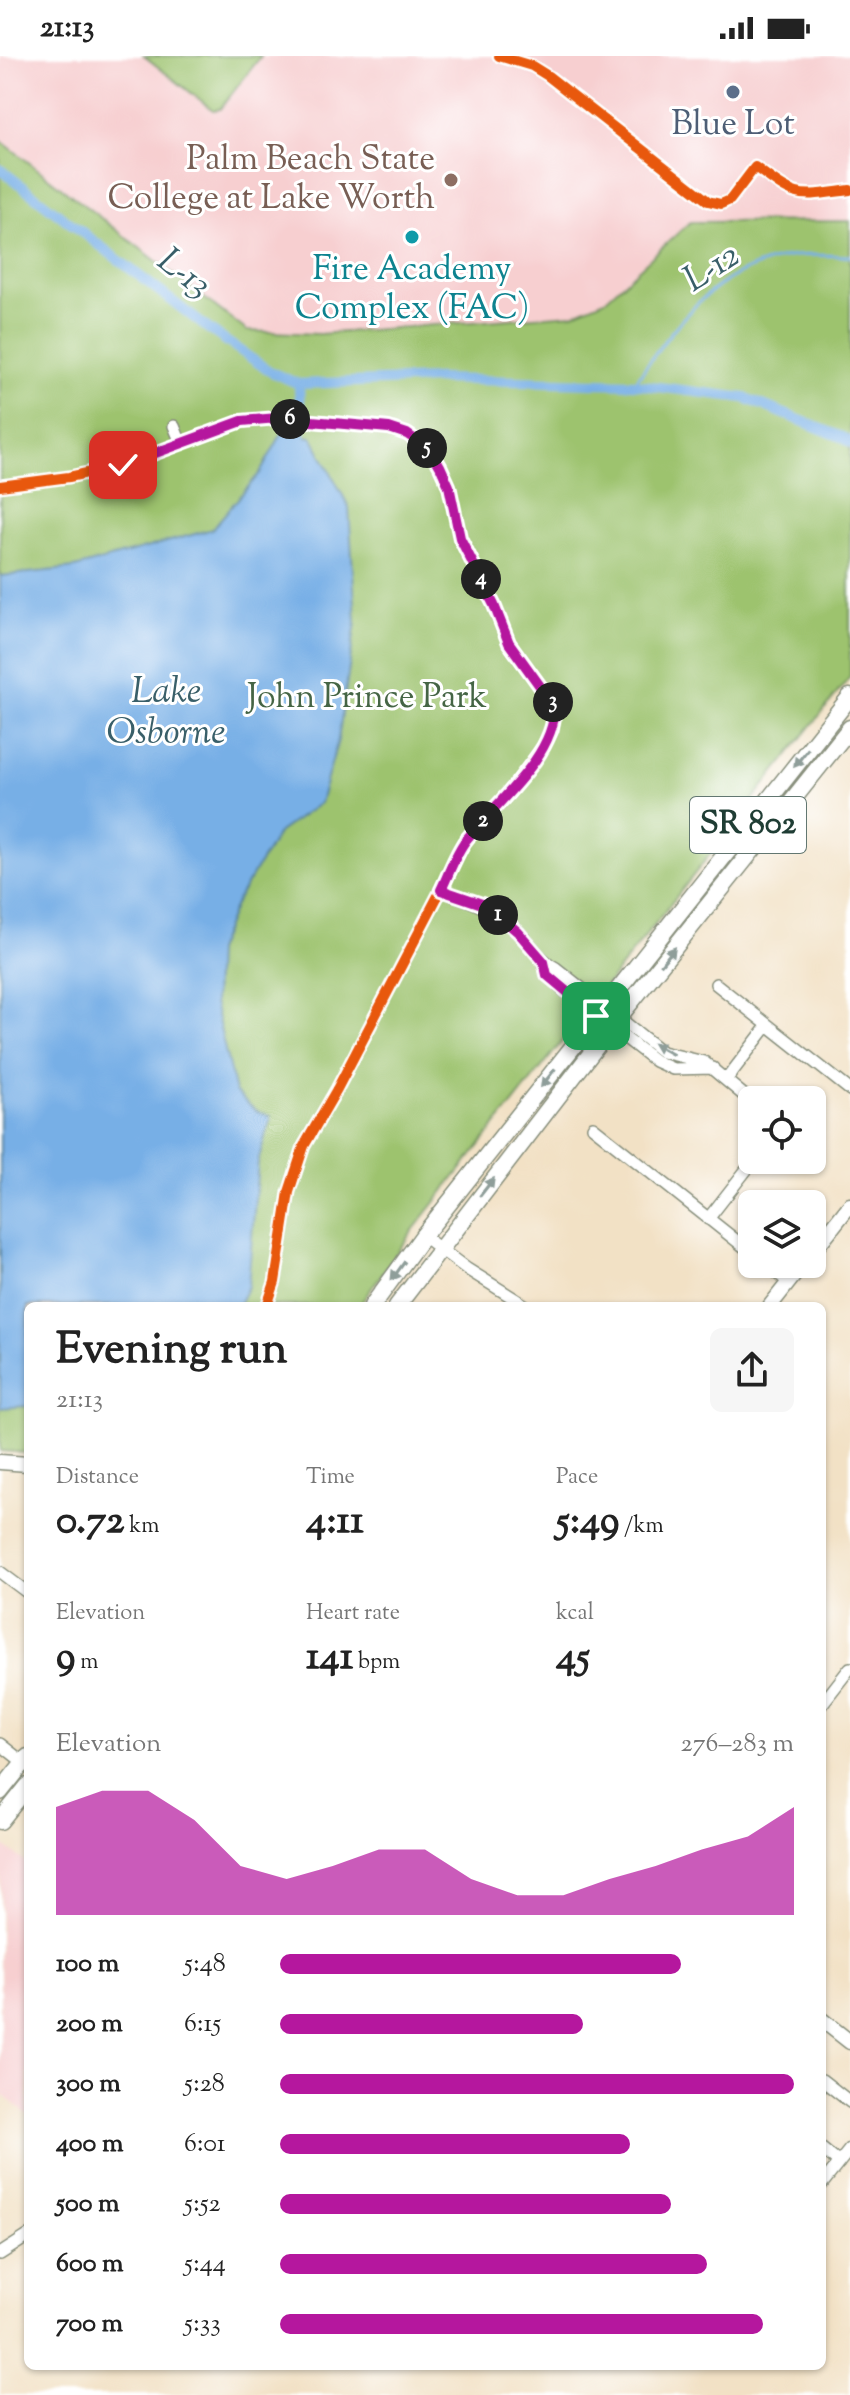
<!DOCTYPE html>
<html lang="en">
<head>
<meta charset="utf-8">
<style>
  body { margin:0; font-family:"Sorts Mill Goudy",serif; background:#f6f6f6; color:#222; height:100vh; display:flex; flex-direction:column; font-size:30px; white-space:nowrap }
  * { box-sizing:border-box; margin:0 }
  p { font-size:26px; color:#767676 }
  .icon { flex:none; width:44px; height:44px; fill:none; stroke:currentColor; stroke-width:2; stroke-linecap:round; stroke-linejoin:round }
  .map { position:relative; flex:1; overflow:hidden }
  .panel { position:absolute; left:24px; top:1246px; width:802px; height:1068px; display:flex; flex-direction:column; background:#fff; border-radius:12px; box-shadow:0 2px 6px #0004 }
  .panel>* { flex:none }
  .controls { position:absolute; left:738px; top:1030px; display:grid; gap:16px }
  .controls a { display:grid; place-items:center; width:88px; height:88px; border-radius:12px; background:#fff; box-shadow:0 2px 6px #0004; font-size:40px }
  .pin { position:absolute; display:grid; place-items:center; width:68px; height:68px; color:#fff; margin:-34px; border-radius:16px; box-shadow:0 4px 12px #0006 }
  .km { position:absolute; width:40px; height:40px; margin:-20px; border-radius:50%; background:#222; color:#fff; font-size:22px; line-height:40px; text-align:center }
  .round { display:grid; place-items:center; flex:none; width:84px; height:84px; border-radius:12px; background:#f6f6f6 }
  .summary { display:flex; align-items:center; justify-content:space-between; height:136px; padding:0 32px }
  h1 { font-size:44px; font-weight:700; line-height:60px }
  .stats { display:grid; grid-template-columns:repeat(3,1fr); gap:12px; height:136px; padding:8px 32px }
  .stats div { display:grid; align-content:center }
  .stats b { font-size:40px; font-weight:700 }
  .stats small { font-size:22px; font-weight:400 }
  .stats p { font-size:22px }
  .chart { height:224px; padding:16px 32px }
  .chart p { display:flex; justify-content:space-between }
  .chart svg { width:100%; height:144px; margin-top:8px; fill:#b5179e; opacity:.7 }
  ul { padding:0 32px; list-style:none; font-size:26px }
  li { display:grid; grid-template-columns:128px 96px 1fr; align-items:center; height:60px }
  li i { height:20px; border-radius:10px; background:#b5179e }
  .status { display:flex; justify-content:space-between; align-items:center; height:56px; padding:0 40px; background:#fff; direction:ltr }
  .status svg { height:22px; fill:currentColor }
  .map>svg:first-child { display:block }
  .built { fill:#f7cfd0 }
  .green { fill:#9dc36e; stroke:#5e8051; stroke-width:2 }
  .water { fill:#77afe6; stroke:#4b768d; stroke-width:2 }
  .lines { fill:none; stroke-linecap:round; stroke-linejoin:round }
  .stream { stroke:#77afe6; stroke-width:3 }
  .canal { stroke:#77afe6; stroke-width:10 }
  .minor-casing { stroke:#888f7c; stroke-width:14 }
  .tertiary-casing { stroke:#888f7c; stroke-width:17 }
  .primary-casing { stroke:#888f7c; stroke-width:19 }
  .minor { stroke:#fff; stroke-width:11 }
  .tertiary { stroke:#fff; stroke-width:14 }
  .primary { stroke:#fff; stroke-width:16 }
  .cycleway-casing { stroke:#fff; stroke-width:15 }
  .cycleway { stroke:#e8590c; stroke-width:10 }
  .oneway { fill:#8f9e9a }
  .route-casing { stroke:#fff; stroke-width:16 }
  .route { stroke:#b5179e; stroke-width:10 }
  .service-dot { fill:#5c6f8a; stroke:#fff; stroke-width:3 }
  .education-dot { fill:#8d6e63; stroke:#fff; stroke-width:3 }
  .culture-dot { fill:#0f9aa8; stroke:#fff; stroke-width:3 }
  .labels { text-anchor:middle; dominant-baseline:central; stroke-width:6; stroke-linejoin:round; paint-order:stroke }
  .shield { fill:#fff; stroke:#627771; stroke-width:2 }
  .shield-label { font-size:32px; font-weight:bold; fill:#1f3d34 }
  .service-label { font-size:34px; fill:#4e5e75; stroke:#fff }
  .education-label { font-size:34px; fill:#785e54; stroke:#fff; text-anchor:end }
  .culture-label { font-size:34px; fill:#0d838f; stroke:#fff }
  .park-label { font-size:34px; fill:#456545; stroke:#fff }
  .water-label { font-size:36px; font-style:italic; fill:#395f69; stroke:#fff }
</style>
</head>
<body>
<div class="status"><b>21:13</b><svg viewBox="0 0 49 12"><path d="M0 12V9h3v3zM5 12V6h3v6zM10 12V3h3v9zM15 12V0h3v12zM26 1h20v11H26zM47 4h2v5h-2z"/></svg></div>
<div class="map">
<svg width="850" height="2339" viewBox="0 0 850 2339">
  <rect width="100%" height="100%" fill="#fff"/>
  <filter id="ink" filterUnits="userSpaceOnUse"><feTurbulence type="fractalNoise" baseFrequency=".0125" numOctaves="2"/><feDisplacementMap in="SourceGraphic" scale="16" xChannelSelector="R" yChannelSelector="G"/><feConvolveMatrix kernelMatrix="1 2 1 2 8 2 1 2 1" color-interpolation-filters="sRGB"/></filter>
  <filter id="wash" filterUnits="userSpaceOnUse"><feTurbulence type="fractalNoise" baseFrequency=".006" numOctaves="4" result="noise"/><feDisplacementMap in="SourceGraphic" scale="32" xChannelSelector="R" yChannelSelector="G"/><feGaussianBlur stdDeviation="1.8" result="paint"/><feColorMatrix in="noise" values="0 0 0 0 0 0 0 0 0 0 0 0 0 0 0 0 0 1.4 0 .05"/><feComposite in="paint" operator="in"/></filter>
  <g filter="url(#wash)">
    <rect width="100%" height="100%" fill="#f2e1c5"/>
    <path class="built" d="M0 0H850V165L690 166 605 244 572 258 319 278 247 275 0 84Z
      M1 1788 28 1808V2059L0 2037Z"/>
    <path class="green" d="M144 0H261L220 53 213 54Z
      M0 84 247 275 319 278 572 258 605 244 690 166 850 165V621L410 1178 359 1250H28V1397L0 1395Z"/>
    <path class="water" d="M282 377 312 381 349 451 356 566 338 684 320 747 279 776 237 844 216 895 214 947 235 1036 256 1055 271 1060 258 1106 248 1230 238 1250H28V1350L0 1352V520L75 512 212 473 260 417Z"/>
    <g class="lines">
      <path class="stream" d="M634 328C676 266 714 212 794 200 812 198 832 200 850 200"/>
      <path class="canal" d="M0 113 210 274 271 316 299 328 438 323 634 328 745 342 844 382 850 387
        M299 328 301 379"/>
    </g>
  </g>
  <g filter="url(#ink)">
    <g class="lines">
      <defs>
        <path id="minor" d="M499 0 532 10 548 20 708 145 721 148 730 144 755 111C799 144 796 141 850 134
          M174 370 181 387
          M0 430 69 421 123 409 242 365 278 362 389 372 407 378 431 395 440 410 449 430 460 482 494 549 509 587 555 651 552 674 544 690 508 738 464 786 441 834 337 1033 304 1090 289 1136 275 1226 267 1250
          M441 834C469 844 492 853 515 873 529 886 538 903 556 912L662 996 704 1006 752 1046
          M544 906 547 919 562 933 655 1005 673 1013 713 1012
          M716 928 850 1034
          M726 1024 768 969
          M593 1071 752 1197
          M809 1104 810 1105
          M708 1163 754 1104
          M423 1180 467 1213 526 1250
          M765 1208 789 1226
          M0 1516 28 1537
          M822 1648 850 1612
          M0 1688 28 1710
          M822 2024 850 2046
          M822 2093 839 2107
          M822 2128 850 2093
          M0 2198 28 2180"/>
        <path id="tertiary" d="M812 1197 850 1149
          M770 1250 803 1208
          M0 1406 28 1408
          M822 1964 850 1986"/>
        <path id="primary" d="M372 1250 423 1180 850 641
          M397 1250 619 961 850 672
          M0 1736 28 1701
          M0 1765 28 1730"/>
      </defs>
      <use href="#minor" class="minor-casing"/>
      <use href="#tertiary" class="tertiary-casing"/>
      <use href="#primary" class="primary-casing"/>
      <use href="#minor" class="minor"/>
      <use href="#tertiary" class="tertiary"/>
      <use href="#primary" class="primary"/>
      <defs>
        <path id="cycleway" d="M499 0 532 10 548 20 708 145 721 148 730 144 755 111C799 144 796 141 850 134
          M0 430 69 421 123 409 242 365 278 362 389 372 407 378 431 395 440 410 449 430 460 482 494 549 509 587 555 651 552 674 544 690 508 738 464 786 441 834 337 1033 304 1090 289 1136 275 1226 267 1250"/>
      </defs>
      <use href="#cycleway" class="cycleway-casing"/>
      <use href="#cycleway" class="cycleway"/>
    </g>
    <defs><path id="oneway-solid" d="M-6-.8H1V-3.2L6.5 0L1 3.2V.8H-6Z" transform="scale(2)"/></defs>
    <g class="oneway">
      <use href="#oneway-solid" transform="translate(801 702) rotate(128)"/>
      <use href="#oneway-solid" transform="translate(668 900) rotate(-51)"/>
      <use href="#oneway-solid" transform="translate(663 993) rotate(-151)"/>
      <use href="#oneway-solid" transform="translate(548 1022) rotate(128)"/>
      <use href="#oneway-solid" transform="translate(487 1131) rotate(-52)"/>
      <use href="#oneway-solid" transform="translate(398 1215) rotate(126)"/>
    </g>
  </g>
  <g class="lines" filter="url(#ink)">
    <defs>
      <path id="route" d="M123 409 242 365 278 362 389 372 407 378 431 395 440 410 449 430 460 482 494 549 509 587 555 651C554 702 496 746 466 784 455 798 449 818 441 834L482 848 496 857 518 876 544 906 547 919 596 960"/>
    </defs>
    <use href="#route" class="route-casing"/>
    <use href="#route" class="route"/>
  </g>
  <circle class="service-dot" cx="733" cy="36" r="8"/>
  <circle class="education-dot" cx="451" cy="124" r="8"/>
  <circle class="culture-dot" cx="412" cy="181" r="8"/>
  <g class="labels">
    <rect class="shield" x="690" y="741" width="116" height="56" rx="6"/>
    <g class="shield-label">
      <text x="748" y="769">SR 802</text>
    </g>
    <g class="service-label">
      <text x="733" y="69">Blue Lot</text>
    </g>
    <g class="education-label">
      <text x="435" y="104">Palm Beach State<tspan x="435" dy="39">College at Lake Worth</tspan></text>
    </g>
    <g class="culture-label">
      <text x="412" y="214">Fire Academy<tspan x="412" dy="39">Complex (FAC)</tspan></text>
    </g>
    <g class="park-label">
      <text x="367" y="642">John Prince Park</text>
    </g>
    <g class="water-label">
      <text transform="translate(712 213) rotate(-33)">L-12</text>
      <text transform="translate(183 218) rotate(38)">L-13</text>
      <text x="166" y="637">Lake<tspan x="166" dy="41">Osborne</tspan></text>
    </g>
  </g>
</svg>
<div class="controls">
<a><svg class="icon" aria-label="locate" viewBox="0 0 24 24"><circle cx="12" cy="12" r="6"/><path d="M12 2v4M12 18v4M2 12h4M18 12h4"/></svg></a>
<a><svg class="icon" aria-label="layers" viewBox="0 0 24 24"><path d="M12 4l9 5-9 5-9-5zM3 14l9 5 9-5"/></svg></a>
</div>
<div class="pin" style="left:596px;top:960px;background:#1e9e55"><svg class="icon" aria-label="arrive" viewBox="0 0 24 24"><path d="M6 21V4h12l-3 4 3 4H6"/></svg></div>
<div class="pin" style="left:123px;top:409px;background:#d93025"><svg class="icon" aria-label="check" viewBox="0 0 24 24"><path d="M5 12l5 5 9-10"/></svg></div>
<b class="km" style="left:498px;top:859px">1</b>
<b class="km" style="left:483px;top:765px">2</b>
<b class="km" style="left:553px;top:646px">3</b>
<b class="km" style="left:481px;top:523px">4</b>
<b class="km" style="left:427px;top:392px">5</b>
<b class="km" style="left:290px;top:363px">6</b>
<section class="panel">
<div class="summary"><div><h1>Evening run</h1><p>21:13</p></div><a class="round"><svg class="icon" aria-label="share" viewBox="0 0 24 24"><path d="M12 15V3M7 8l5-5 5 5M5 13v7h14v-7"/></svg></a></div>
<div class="stats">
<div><p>Distance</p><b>0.72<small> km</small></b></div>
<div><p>Time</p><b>4:11</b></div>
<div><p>Pace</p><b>5:49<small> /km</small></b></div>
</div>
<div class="stats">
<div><p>Elevation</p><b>9<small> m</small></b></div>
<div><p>Heart rate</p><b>141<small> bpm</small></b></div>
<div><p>kcal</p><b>45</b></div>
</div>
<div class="chart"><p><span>Elevation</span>276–283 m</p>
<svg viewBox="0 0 160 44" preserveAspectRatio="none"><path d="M0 44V11L10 6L20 6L30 15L40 29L50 33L60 29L70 24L80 24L90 33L100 38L110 38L120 33L130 29L140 24L150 20L160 11V44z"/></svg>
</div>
<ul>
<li><b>100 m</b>5:48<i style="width:78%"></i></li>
<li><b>200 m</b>6:15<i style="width:59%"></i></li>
<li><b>300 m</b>5:28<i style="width:100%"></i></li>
<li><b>400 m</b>6:01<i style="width:68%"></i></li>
<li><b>500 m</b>5:52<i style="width:76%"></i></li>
<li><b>600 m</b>5:44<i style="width:83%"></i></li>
<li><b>700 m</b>5:33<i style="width:94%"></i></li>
</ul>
</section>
</div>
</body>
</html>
